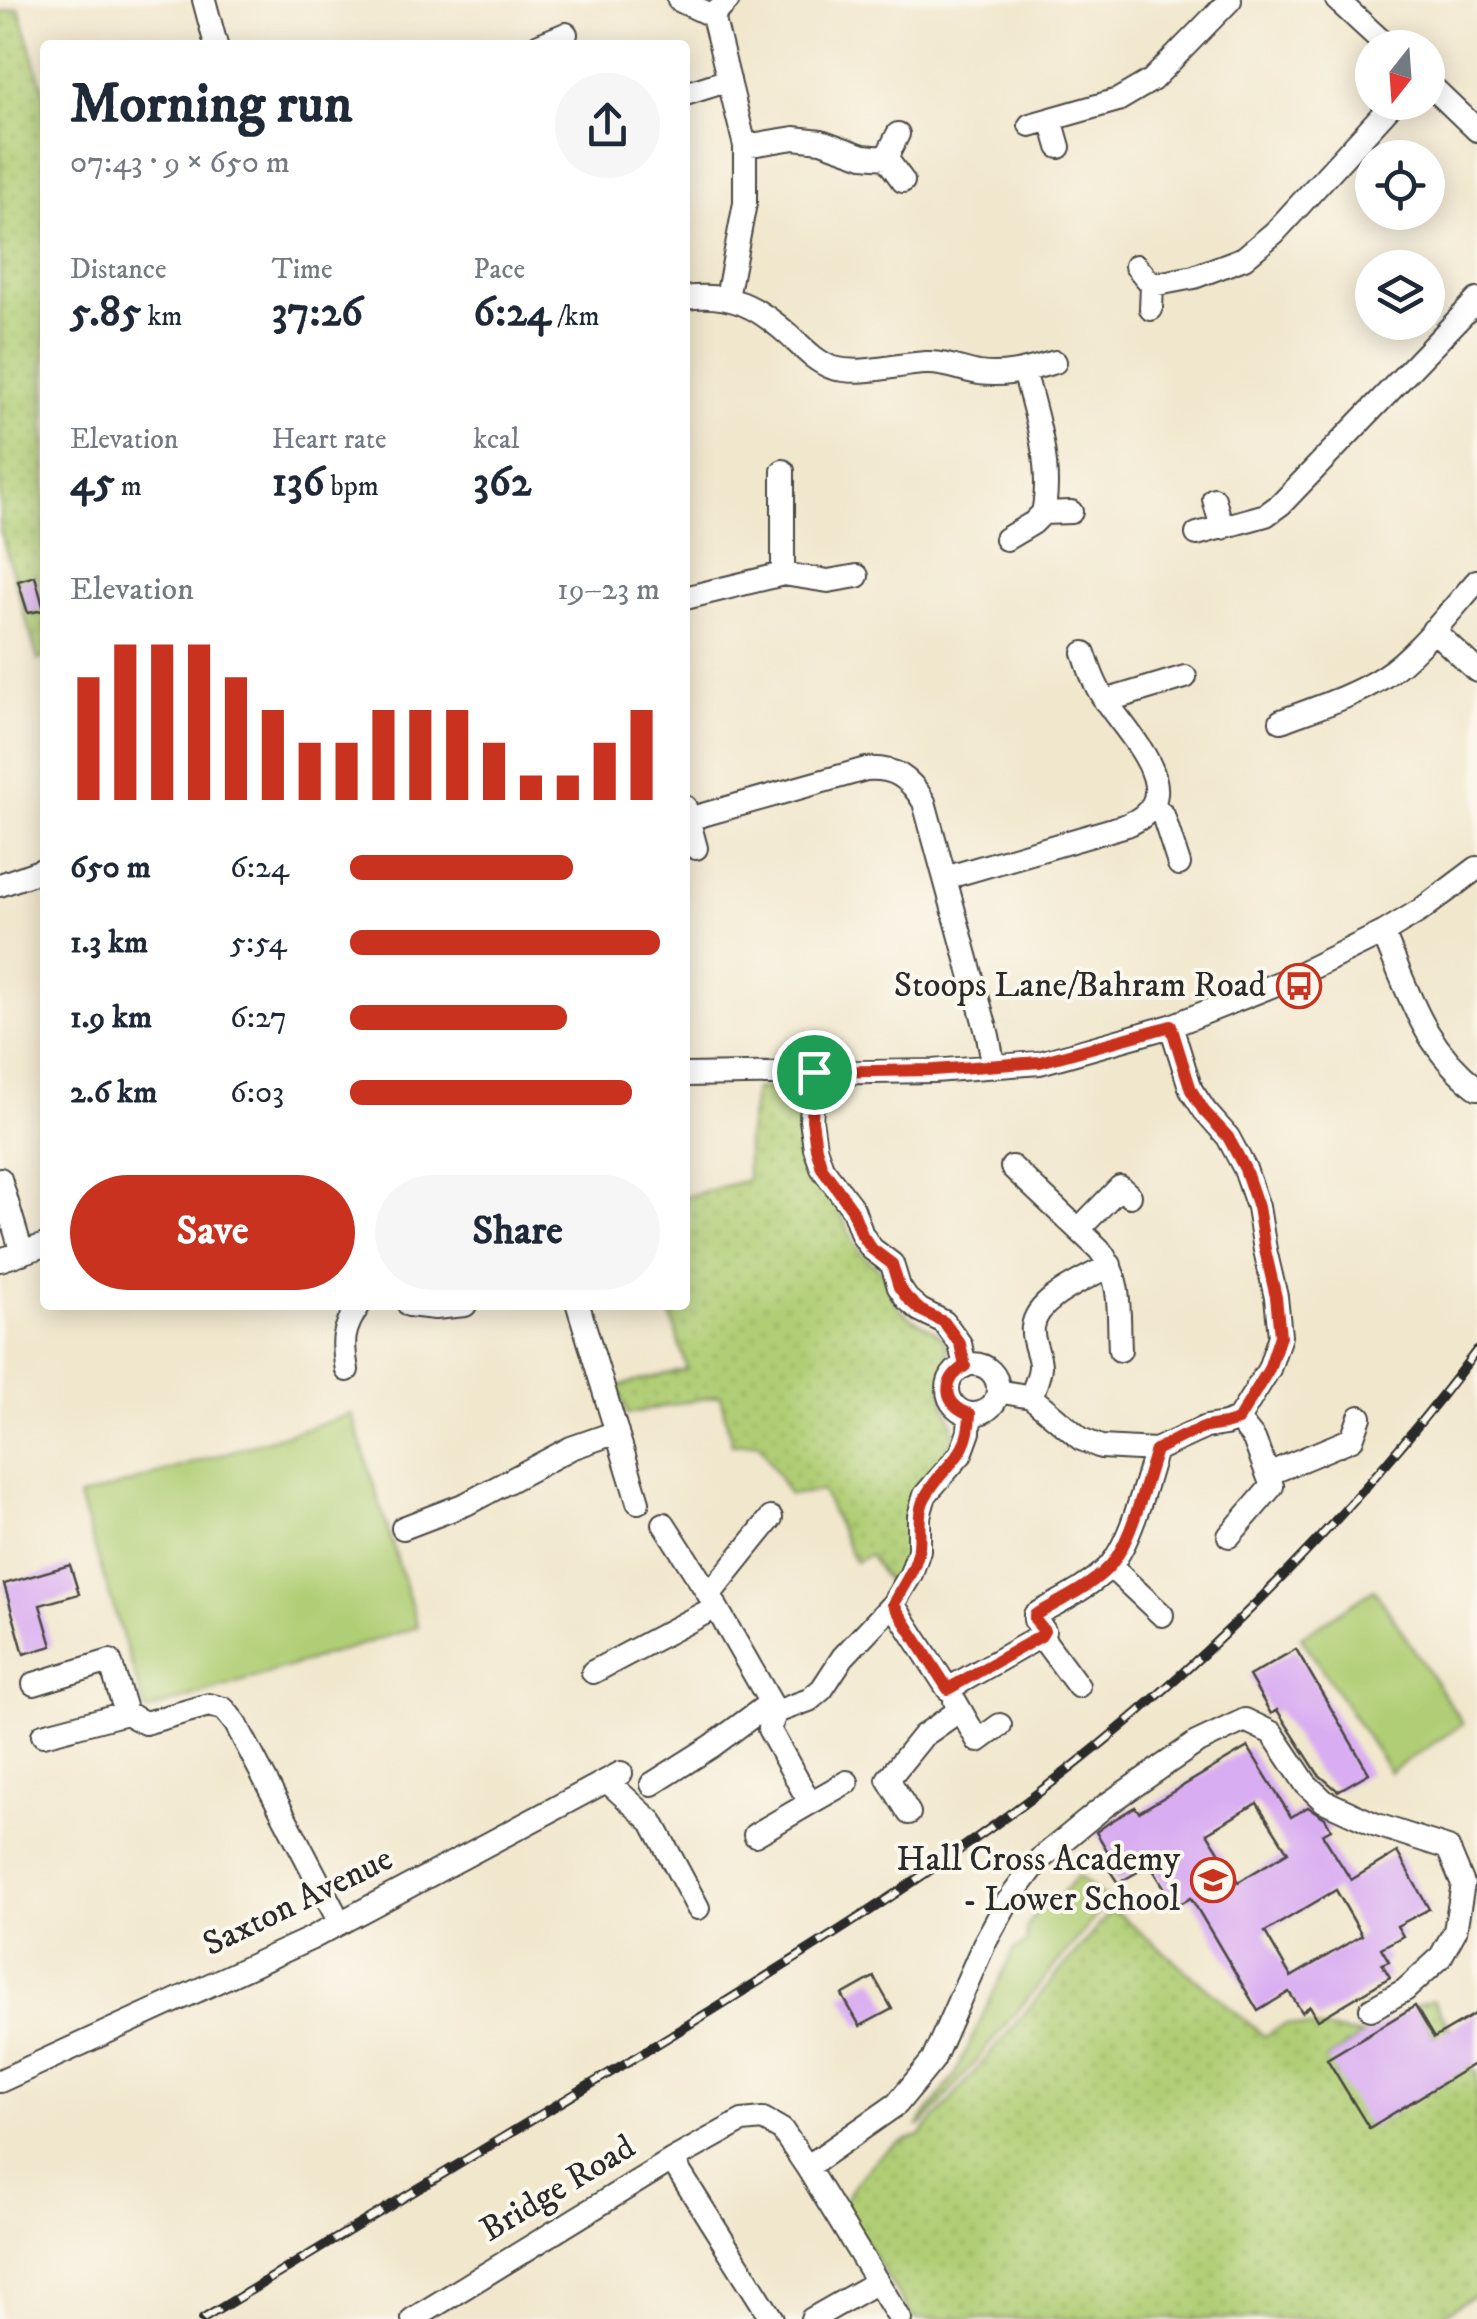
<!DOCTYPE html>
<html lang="en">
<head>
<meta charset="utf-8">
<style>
  body { margin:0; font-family:"IM FELL DW Pica",serif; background:#f6f6f7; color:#1f2937; height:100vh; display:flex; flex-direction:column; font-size:38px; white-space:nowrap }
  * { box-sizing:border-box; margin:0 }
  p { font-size:32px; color:#747a83 }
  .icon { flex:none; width:55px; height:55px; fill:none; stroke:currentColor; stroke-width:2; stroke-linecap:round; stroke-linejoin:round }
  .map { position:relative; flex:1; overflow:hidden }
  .details { position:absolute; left:40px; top:40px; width:650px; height:1270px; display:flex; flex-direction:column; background:#fff; border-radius:10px; box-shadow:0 5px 25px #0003 }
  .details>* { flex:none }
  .needle { width:65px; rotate:197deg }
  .fabs { position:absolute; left:1355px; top:30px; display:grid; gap:20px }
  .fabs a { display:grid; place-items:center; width:90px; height:90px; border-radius:50%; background:#fff; box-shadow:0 5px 25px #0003; font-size:50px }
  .pin { position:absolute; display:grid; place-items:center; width:85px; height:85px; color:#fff; margin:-42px; border:5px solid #fff; border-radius:50%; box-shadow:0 2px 10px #0007 }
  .round { display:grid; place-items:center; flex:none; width:105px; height:105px; border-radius:52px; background:#f6f6f7 }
  .summary { display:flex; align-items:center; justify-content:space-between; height:170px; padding:0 30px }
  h1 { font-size:55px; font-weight:700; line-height:75px }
  .stats { display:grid; grid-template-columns:repeat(3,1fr); gap:15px; height:170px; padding:10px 30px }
  .stats div { display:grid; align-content:center }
  .stats b { font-size:42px; font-weight:700 }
  .stats small { font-size:28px; font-weight:400 }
  .stats p { font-size:28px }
  .chart { height:280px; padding:20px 30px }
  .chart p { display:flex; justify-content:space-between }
  .chart svg { width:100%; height:180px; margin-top:10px; stroke:#c8321e; stroke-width:6 }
  .action { display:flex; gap:20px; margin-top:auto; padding:20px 30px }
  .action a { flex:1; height:115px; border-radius:60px; background:#c8321e; color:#fff; font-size:40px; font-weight:700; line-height:115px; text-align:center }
  .action a+a { background:#f6f6f7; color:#1f2937 }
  ul { padding:0 30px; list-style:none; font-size:32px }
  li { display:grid; grid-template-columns:160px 120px 1fr; align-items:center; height:75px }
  li i { height:25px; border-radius:12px; background:#c8321e }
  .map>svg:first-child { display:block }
  .grass { fill:#b0ce75; stroke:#6e7c50; stroke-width:2.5 }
  .park { fill:url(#park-dots); stroke:#6e7c50; stroke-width:2.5 }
  .building { fill:#d9adf1; fill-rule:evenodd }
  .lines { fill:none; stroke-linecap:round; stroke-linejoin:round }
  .minor-casing { stroke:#494743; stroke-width:26 }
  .minor { stroke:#fff; stroke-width:22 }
  .rail-casing { stroke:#2b2b2b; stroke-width:10 }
  .rail { stroke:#fbf7ec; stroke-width:6; stroke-dasharray:19; stroke-linecap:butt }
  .route-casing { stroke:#fff; stroke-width:20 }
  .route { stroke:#c8321e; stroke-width:12 }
  .labels { text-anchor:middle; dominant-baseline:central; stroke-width:8; stroke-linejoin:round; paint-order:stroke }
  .poi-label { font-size:35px; fill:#2b2b2b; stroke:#fbf7ec; text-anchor:end }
  .street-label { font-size:35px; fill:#2b2b2b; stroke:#fbf7ec }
</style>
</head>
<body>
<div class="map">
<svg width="1477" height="2319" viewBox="0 0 1477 2319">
  <defs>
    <pattern id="park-dots" width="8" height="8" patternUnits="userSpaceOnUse" patternTransform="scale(2.5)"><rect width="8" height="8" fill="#b0ce75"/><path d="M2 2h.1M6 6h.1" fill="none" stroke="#98b165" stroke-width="1.8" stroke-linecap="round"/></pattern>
  </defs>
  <rect width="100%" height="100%" fill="#fbf7ec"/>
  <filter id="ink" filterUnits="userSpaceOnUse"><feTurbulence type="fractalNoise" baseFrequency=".01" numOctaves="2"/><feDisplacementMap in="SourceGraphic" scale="20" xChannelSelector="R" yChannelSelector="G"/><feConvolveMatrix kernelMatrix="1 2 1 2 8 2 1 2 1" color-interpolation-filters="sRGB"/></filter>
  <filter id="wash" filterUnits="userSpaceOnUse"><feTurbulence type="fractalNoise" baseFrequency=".0048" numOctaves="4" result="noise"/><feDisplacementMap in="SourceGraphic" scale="40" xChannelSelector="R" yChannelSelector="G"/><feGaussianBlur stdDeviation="2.25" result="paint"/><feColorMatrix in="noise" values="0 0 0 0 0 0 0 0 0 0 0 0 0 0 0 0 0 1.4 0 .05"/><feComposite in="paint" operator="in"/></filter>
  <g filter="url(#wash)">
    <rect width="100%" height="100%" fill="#f1e7cd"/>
    <path class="grass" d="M352 1414 418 1627 146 1711 79 1498Z
      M1374 1589 1463 1724 1390 1772 1301 1637Z
      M1078 1876 1108 1902 924 2123 917 2127 955 2075 1014 1949 1019 1948 1027 1942 1026 1929 1047 1896 1058 1898Z"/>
    <path class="park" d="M19 8 45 96V658L38 660 0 530V13Z
      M767 1088C779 1090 787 1091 793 1102 804 1122 798 1146 808 1168 816 1184 831 1195 840 1211 843 1217 846 1225 849 1232 853 1241 858 1250 865 1257 872 1264 883 1269 887 1278 893 1290 892 1303 903 1312 917 1325 945 1329 948 1351 949 1363 941 1375 941 1388 941 1407 956 1419 954 1438 953 1452 926 1469 918 1486 903 1519 919 1556 891 1587L869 1555 855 1562 822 1491 789 1495 759 1443 732 1444 720 1395 627 1414 618 1386 687 1369 668 1305H685V1197L747 1180V1139L755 1089Z
      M1113 1909 1264 2036 1287 2024 1363 2035 1327 2059 1456 2075 1415 2006 1433 2000 1477 2074V2294L1435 2319H913L842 2205C860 2174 883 2144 920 2136Z"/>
    <g id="blocks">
      <path class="building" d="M35 576 44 610 28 613 18 581Z
        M70 1565 79 1594 40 1605 52 1646 24 1654 4 1584Z
        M1296 1649 1369 1773 1338 1791 1318 1774 1277 1710 1271 1714 1249 1676Z
        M1248 1747 1291 1817 1308 1807 1325 1818 1331 1829 1322 1834 1351 1880 1397 1852 1429 1909 1397 1926 1403 1936 1381 1948 1389 1961 1382 1964 1390 1977 1318 2020 1310 2006 1302 2012 1289 1992 1258 2011 1191 1898 1176 1906 1150 1865 1118 1883 1102 1859 1110 1855 1096 1832 1110 1822 1135 1807 1139 1812ZM1257 1803 1288 1852 1238 1882 1207 1833ZM1336 1890 1362 1935 1291 1977 1265 1932Z
        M874 1977 892 2009 860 2026 842 1995Z
        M1415 2006 1434 2038 1477 2013V2062L1369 2128 1327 2059Z"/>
    </g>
  </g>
  <g filter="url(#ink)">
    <use href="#blocks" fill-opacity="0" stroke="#494743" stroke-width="2.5"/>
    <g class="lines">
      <defs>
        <path id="minor" d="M204 0 216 45
          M679 0 713 16 728 0
          M1337 0 1389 48
          M713 16 745 146V203L727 298
          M539 45 566 34
          M1428 83 1477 130
          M685 94 729 80
          M1051 119 1059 147
          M1030 125 1118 100 1152 80 1230 0
          M898 134 886 158 903 181
          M745 146 794 138 821 141 863 156 886 158
          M1136 266 1152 285 1151 309
          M1152 285 1194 277 1244 258 1274 233 1394 102
          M685 298C730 292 757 306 790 336 803 348 816 362 833 368 863 376 897 364 926 363 945 362 961 370 979 373 1007 377 1030 369 1055 362
          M1024 371C1036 415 1053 467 1043 513L1071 512
          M1214 499 1222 528
          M1197 534 1266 515 1281 504 1477 300
          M1006 539 1033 523 1043 513
          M783 574V471
          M685 598 783 574 828 581 857 576
          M1433 630 1477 671
          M1105 701 1185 677
          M1281 721C1315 708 1352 697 1383 677 1416 656 1450 611 1477 581
          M685 807 696 848
          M1153 807 1163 815 1179 864
          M688 819 866 769C895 767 910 778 924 802L988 1036 994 1067
          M945 878 1127 825C1195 797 1126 733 1103 697 1094 684 1089 668 1084 653
          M0 885 45 869
          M1383 933C1409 993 1423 1047 1477 1088
          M814 1072 811 1120 815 1148 822 1168 853 1209 862 1235 872 1249 892 1264 899 1287 907 1299 920 1310 944 1322 960 1344 965 1366
          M685 1075 934 1071 1040 1063 1171 1026 1289 979 1383 933 1421 910 1477 868
          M1012 1167 1099 1249C1123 1279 1118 1313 1120 1350
          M0 1179 22 1253
          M1079 1229 1120 1187 1130 1196
          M0 1260 45 1245
          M409 1305 435 1308 465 1305
          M578 1305 638 1502
          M948 1389a25 25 0 1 1 50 0a25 25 0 1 1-50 0Z
          M347 1370C342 1342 342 1330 359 1305
          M998 1391 1031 1397 1081 1439 1101 1447 1156 1450 1206 1427 1225 1424 1238 1419 1269 1369 1280 1336 1276 1297 1265 1250 1258 1207 1245 1169 1228 1137 1205 1111 1191 1090 1171 1026
          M1031 1397C1034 1388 1040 1375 1040 1366 1040 1353 1031 1341 1033 1327 1036 1298 1087 1279 1110 1265
          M1268 1474 1352 1439 1360 1417
          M664 1524 715 1604
          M403 1528 466 1504 571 1448 617 1432
          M1229 1536 1272 1486 1254 1439 1238 1419
          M1110 1566 1162 1615
          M709 1595 771 1518
          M893 1604 948 1689 1041 1636 1044 1631 1035 1620V1615C1060 1601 1088 1588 1108 1568 1131 1544 1145 1483 1156 1450
          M1041 1636 1078 1686
          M593 1672 716 1607 776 1712
          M34 1684 110 1661 126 1713
          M955 1701 978 1741 1000 1725
          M776 1712 809 1700 822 1689 843 1657 893 1604 911 1574 919 1550V1516L925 1495 961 1454 969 1432 970 1414
          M43 1735 126 1713 145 1723 209 1705 224 1709 236 1724 340 1923
          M607 1781 652 1822 698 1908
          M652 1784 712 1746 770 1703
          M810 1803 847 1782
          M909 1813 888 1779 923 1736 960 1710
          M755 1835 810 1803 769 1729 776 1712
          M0 2081 310 1939 621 1773
          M672 2160 772 2319
          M807 2167 897 2104 933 2060 984 1944 1006 1904 1039 1860 1105 1806 1196 1743 1245 1720 1272 1733 1306 1784 1324 1801 1374 1824 1448 1848 1463 1884 1455 1931 1440 1958 1405 1990 1371 2009
          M413 2319 672 2160 742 2121 763 2119 782 2130 807 2167 900 2319
          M812 2319 877 2282"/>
      </defs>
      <use href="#minor" class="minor-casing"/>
      <use href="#minor" class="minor"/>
      <defs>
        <path id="rail" d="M203 2319C344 2234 485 2148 626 2063 778 1970 931 1877 1072 1767 1219 1651 1365 1500 1477 1350"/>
      </defs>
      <use href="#rail" class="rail-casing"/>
      <use href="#rail" class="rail"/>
    </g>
  </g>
  <g class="lines" filter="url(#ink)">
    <defs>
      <path id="route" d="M1171 1026 1191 1090 1204 1111 1228 1137 1245 1169 1258 1207 1265 1250 1276 1297 1280 1336 1269 1369 1238 1420 1225 1424 1206 1427 1183 1436 1156 1450C1145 1483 1131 1544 1108 1568 1088 1588 1060 1601 1035 1615V1620L1044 1631 1041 1636 948 1689 893 1604C903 1586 917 1567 919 1547 921 1529 916 1510 927 1494 946 1461 969 1459 970 1414 943 1405 941 1380 965 1366L960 1344 944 1322 920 1310 907 1298 899 1287 892 1264 872 1249 862 1235 852 1209 822 1168 816 1148 812 1120 814 1072 934 1070 1040 1062Z"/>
    </defs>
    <use href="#route" class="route-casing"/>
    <use href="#route" class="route"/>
  </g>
  <defs>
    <symbol id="bus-ring" viewBox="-11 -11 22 22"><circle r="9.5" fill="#fbf7ec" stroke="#c8321e" stroke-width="1.5"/><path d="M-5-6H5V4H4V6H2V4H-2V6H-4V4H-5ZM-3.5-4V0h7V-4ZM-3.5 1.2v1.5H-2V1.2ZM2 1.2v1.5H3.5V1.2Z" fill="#c8321e"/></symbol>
    <symbol id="school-ring" viewBox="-11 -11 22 22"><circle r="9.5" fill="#fbf7ec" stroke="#c8321e" stroke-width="1.5"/><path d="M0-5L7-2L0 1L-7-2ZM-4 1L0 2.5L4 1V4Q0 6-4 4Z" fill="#c8321e"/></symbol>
  </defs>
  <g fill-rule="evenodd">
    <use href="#bus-ring" x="1274" y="961" width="50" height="50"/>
    <use href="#school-ring" x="1188" y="1855" width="50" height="50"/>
  </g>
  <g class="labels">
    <g class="poi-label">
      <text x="1266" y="986">Stoops Lane/Bahram Road</text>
      <text x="1180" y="1860">Hall Cross Academy<tspan x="1180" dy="40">- Lower School</tspan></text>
    </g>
    <g class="street-label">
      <text transform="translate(298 1902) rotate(-26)">Saxton Avenue</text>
      <text transform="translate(558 2189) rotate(-31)">Bridge Road</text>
    </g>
  </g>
</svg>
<div class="fabs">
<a><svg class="needle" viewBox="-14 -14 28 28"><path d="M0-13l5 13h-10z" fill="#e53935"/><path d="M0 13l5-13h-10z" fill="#747a83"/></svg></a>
<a><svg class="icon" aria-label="locate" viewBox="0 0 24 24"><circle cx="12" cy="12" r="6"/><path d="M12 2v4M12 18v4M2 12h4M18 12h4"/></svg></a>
<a><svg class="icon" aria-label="layers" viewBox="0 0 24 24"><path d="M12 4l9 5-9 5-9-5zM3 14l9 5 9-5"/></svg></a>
</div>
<div class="pin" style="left:814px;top:1072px;background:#1e9e55"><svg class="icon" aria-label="arrive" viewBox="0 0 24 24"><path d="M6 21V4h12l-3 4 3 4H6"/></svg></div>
<section class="details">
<div class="summary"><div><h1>Morning run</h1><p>07:43 · 9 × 650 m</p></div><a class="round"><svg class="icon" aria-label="share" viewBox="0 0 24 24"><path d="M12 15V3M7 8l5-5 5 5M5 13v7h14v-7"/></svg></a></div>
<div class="stats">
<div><p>Distance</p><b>5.85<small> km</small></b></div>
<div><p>Time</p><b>37:26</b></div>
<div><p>Pace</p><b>6:24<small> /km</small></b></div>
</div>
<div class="stats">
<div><p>Elevation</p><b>45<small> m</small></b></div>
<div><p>Heart rate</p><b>136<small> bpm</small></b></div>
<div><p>kcal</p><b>362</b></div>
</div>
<div class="chart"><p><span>Elevation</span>19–23 m</p>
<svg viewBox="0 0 160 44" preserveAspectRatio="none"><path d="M5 44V14M15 44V6M25 44V6M35 44V6M45 44V14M55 44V22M65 44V30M75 44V30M85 44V22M95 44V22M105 44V22M115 44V30M125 44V38M135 44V38M145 44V30M155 44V22"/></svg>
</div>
<ul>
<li><b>650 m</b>6:24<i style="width:72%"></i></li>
<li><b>1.3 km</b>5:54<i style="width:100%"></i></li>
<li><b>1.9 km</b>6:27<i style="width:70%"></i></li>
<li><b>2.6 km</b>6:03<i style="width:91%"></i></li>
</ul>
<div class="action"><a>Save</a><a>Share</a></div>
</section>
</div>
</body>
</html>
